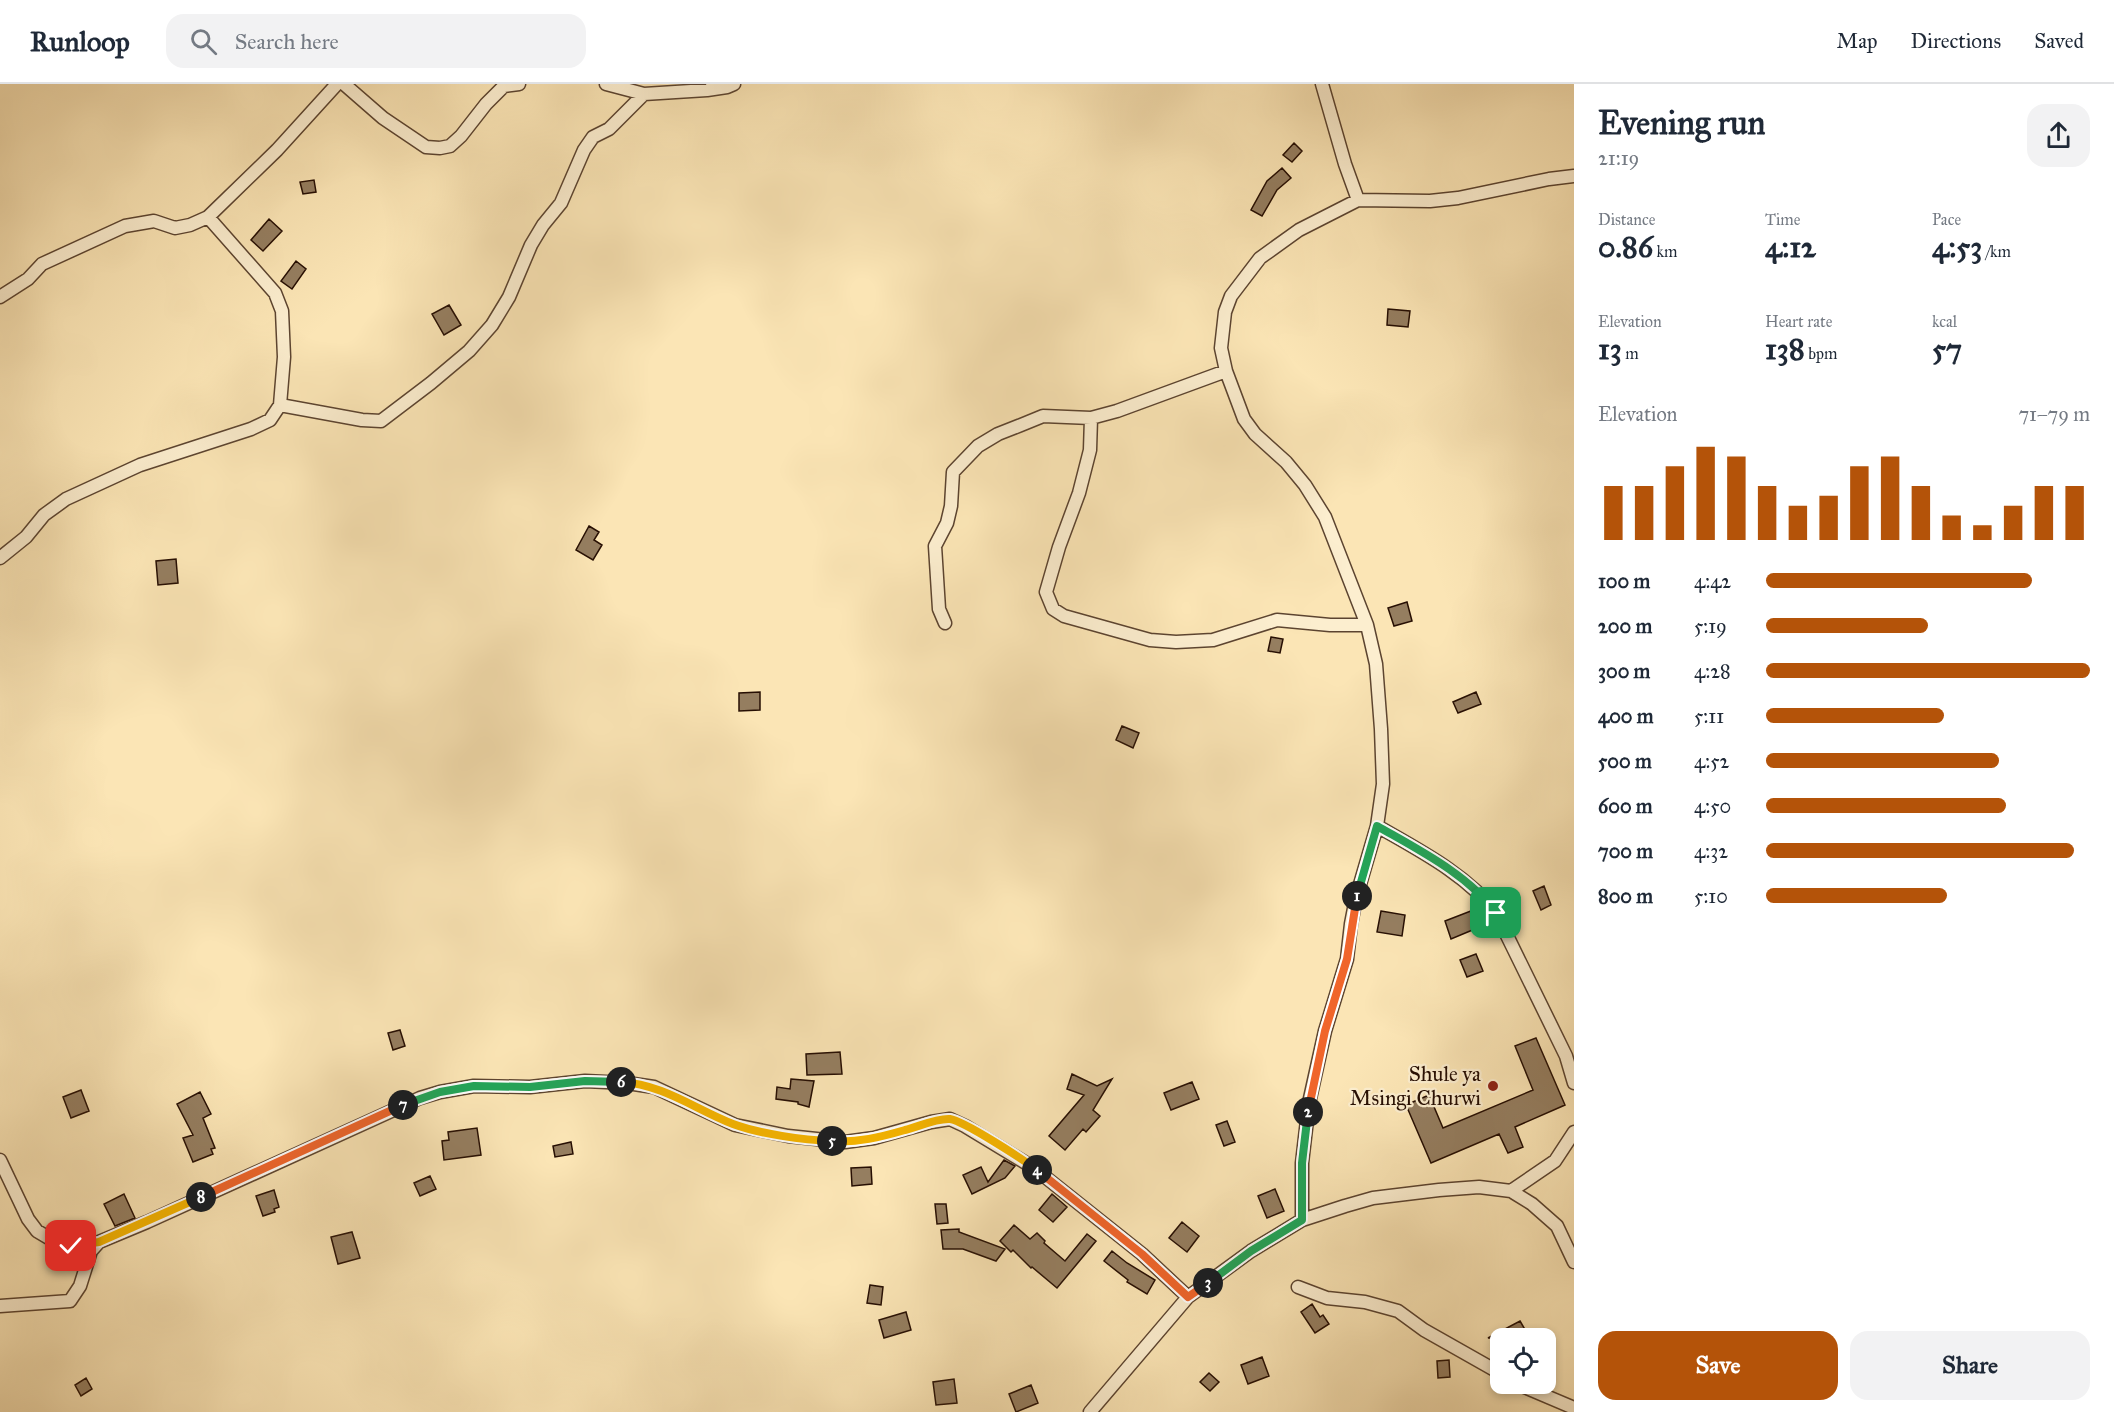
<!DOCTYPE html>
<html lang="en">
<head>
<meta charset="utf-8">
<style>
  body { margin:0; font-family:"IM FELL Great Primer",serif; background:#f2f2f3; color:#1f2937; height:100vh; display:flex; flex-direction:column; font-size:22px; white-space:nowrap }
  * { box-sizing:border-box; margin:0 }
  p { font-size:20px; color:#747a83 }
  .icon { flex:none; width:33px; height:33px; fill:none; stroke:currentColor; stroke-width:2; stroke-linecap:round; stroke-linejoin:round }
  .map { position:relative; flex:1; overflow:hidden }
  .sheet { display:flex; flex-direction:column; background:#fff; width:540px }
  .sheet>* { flex:none }
  .fabs { position:absolute; left:1490px; top:1244px; display:grid; gap:12px }
  .fabs a { display:grid; place-items:center; width:66px; height:66px; border-radius:12px; background:#fff; box-shadow:0 3px 9px #0003; font-size:30px }
  .pin { position:absolute; display:grid; place-items:center; width:51px; height:51px; color:#fff; margin:-26px; border-radius:12px; box-shadow:0 3px 9px #0006 }
  .km { position:absolute; width:30px; height:30px; margin:-15px; border-radius:50%; background:#222; color:#fff; font-size:16px; line-height:30px; text-align:center }
  .round { display:grid; place-items:center; flex:none; width:63px; height:63px; border-radius:18px; background:#f2f2f3 }
  .headline { display:flex; align-items:center; justify-content:space-between; height:102px; padding:0 24px }
  h1 { font-size:33px; font-weight:700; line-height:45px }
  .metrics { display:grid; grid-template-columns:repeat(3,1fr); gap:9px; height:102px; padding:6px 24px }
  .metrics div { display:grid; align-content:center }
  .metrics b { font-size:30px; font-weight:700 }
  .metrics small { font-size:16px; font-weight:400 }
  .metrics p { font-size:16px }
  .chart { height:168px; padding:12px 24px }
  .chart p { display:flex; justify-content:space-between }
  .chart svg { width:100%; height:108px; margin-top:6px; stroke:#b45309; stroke-width:6 }
  .action { display:flex; gap:12px; margin-top:auto; padding:12px 24px }
  .action a { flex:1; height:69px; border-radius:18px; background:#b45309; color:#fff; font-size:24px; font-weight:700; line-height:69px; text-align:center }
  .action a+a { background:#f2f2f3; color:#1f2937 }
  ul { padding:0 24px; list-style:none; font-size:20px }
  li { display:grid; grid-template-columns:96px 72px 1fr; align-items:center; height:45px }
  li i { height:15px; border-radius:8px; background:#b45309 }
  header { display:flex; align-items:center; gap:36px; box-sizing:border-box; height:84px; padding:0 30px; background:#fff; border-bottom:2px solid #e0e1e3 }
  header strong { font-size:28px }
  nav { display:flex; gap:33px; margin-inline-start:auto; font-size:21px }
  .search { width:420px; height:54px; background:#f2f2f3; display:flex; align-items:center; gap:15px; box-sizing:border-box; padding:0 21px; border-radius:18px; color:#747a83; font-size:22px }
  main { display:flex; flex:1; min-height:0 }
  .map>svg:first-child { display:block }
  .building { fill:#957e60; stroke:#270f03; stroke-width:1.5 }
  .lines { fill:none; stroke-linecap:round; stroke-linejoin:round }
  .street-casing { stroke:#5c4430; stroke-width:15 }
  .street { stroke:#fceecf; stroke-width:12 }
  .split-1-casing { stroke:#fff; stroke-width:12 }
  .split-2-casing { stroke:#fff; stroke-width:12 }
  .split-3-casing { stroke:#fff; stroke-width:12 }
  .split-4-casing { stroke:#fff; stroke-width:12 }
  .split-5-casing { stroke:#fff; stroke-width:12 }
  .split-6-casing { stroke:#fff; stroke-width:12 }
  .split-7-casing { stroke:#fff; stroke-width:12 }
  .split-8-casing { stroke:#fff; stroke-width:12 }
  .split-9-casing { stroke:#fff; stroke-width:12 }
  .split-1 { stroke:#22a559; stroke-width:8 }
  .split-2 { stroke:#f0652b; stroke-width:8 }
  .split-3 { stroke:#22a559; stroke-width:8 }
  .split-4 { stroke:#f0652b; stroke-width:8 }
  .split-5 { stroke:#f5b400; stroke-width:8 }
  .split-6 { stroke:#f5b400; stroke-width:8 }
  .split-7 { stroke:#22a559; stroke-width:8 }
  .split-8 { stroke:#f0652b; stroke-width:8 }
  .split-9 { stroke:#f5b400; stroke-width:8 }
  .poi-dot { fill:#8f2418; stroke:#fceecf; stroke-width:2 }
  .labels { text-anchor:middle; dominant-baseline:central; stroke-width:4.5; stroke-linejoin:round; paint-order:stroke }
  .poi-label { font-size:21px; fill:#270f03; stroke:#fceecf; text-anchor:end }
</style>
</head>
<body>
<header>
<strong>Runloop</strong>
<div class="search"><svg class="icon" aria-label="search" viewBox="0 0 24 24"><circle cx="10" cy="10" r="6"/><path d="M15 15l6 6"/></svg>Search here</div>
<nav><a>Map</a><a>Directions</a><a>Saved</a></nav>
</header>
<main>
<div class="map">
<svg width="1574" height="1328" viewBox="0 0 1574 1328">
  <rect width="100%" height="100%" fill="#fbe5b5"/>
  <filter id="stains"><feTurbulence type="fractalNoise" baseFrequency=".00333" numOctaves="4"/><feColorMatrix values="0 0 0 0 .2 0 0 0 0 .09 0 0 0 0 .02 0 0 0 .5 -.17"/></filter>
  <radialGradient id="worn" r=".72"><stop offset=".6" stop-color="#630" stop-opacity="0"/><stop offset="1" stop-color="#630" stop-opacity=".3"/></radialGradient>
  <path class="building" d="M1294 59 1302 67 1292 78 1283 71Z
    M1282 84 1291 94 1277 106 1262 132 1251 126 1267 97Z
    M314 96 316 108 303 110 300 98Z
    M269 135 282 147 263 167 251 156Z
    M296 177 306 185 292 205 281 197Z
    M449 221 461 241 444 251 432 230Z
    M1388 225 1410 227 1408 243 1387 241Z
    M589 442 599 448 594 456 602 461 593 476 576 466Z
    M176 475 178 499 158 501 156 477Z
    M1407 518 1412 537 1394 542 1388 524Z
    M1271 553 1283 555 1280 569 1268 567Z
    M760 608V626L739 627V609Z
    M1476 608 1481 620 1458 629 1453 618Z
    M1122 642 1139 649 1133 664 1116 656Z
    M1544 802 1551 821 1541 826 1533 807Z
    M1476 825 1482 842 1451 855 1445 837Z
    M1381 827 1405 831 1402 852 1377 848Z
    M1476 870 1483 887 1467 893 1460 876Z
    M400 946 405 962 393 966 388 949Z
    M1536 954 1565 1021 1515 1043 1523 1063 1508 1069 1499 1050 1431 1079 1406 1021 1429 1011 1443 1044 1533 1006 1515 962Z
    M840 968 842 990 807 991 806 970Z
    M1072 990 1097 1002 1112 995 1093 1026 1100 1032 1086 1048 1083 1045 1065 1066 1049 1052 1084 1011 1067 1005Z
    M791 995 814 997 809 1023 798 1020V1018L776 1015 777 1003 790 1005Z
    M1192 998 1199 1015 1171 1026 1164 1009Z
    M81 1006 89 1027 71 1034 63 1013Z
    M200 1008 211 1030 203 1034 215 1064 211 1065 213 1070 193 1078 183 1054 193 1051 177 1020Z
    M1227 1037 1235 1058 1224 1062 1216 1041Z
    M477 1044 481 1071 444 1076 442 1057 449 1056 448 1048Z
    M571 1058 573 1070 555 1073 553 1062Z
    M1004 1076 1015 1082 1005 1094 972 1110 963 1091 981 1083 988 1098Z
    M871 1083 872 1100 852 1102 851 1084Z
    M430 1092 436 1105 420 1112 414 1099Z
    M1275 1105 1284 1127 1267 1134 1258 1112Z
    M274 1106 279 1123 274 1125 275 1128 263 1132 256 1112Z
    M124 1110 135 1134 115 1142 104 1120Z
    M1052 1110 1067 1123 1053 1138 1039 1126Z
    M935 1120H946L948 1139 937 1140Z
    M1182 1138 1199 1152 1187 1168 1169 1154Z
    M1014 1141 1030 1155 1037 1149 1045 1157 1044 1159 1065 1177 1087 1150 1096 1157 1057 1204 1032 1183 1031 1184 1013 1166 1011 1168 1000 1157Z
    M959 1145V1148L1005 1165 996 1177 963 1165H943L941 1146Z
    M352 1148 360 1174 338 1180 331 1153Z
    M1112 1167 1127 1179 1155 1196 1147 1210 1127 1198 1128 1196 1104 1177Z
    M870 1201 883 1203 881 1221 867 1219Z
    M1312 1220 1320 1233 1323 1231 1329 1240 1315 1249 1301 1228Z
    M906 1228 911 1246 884 1254 879 1236Z
    M1520 1237 1530 1254H1488Z
    M1262 1273 1269 1292 1248 1300 1241 1281Z
    M1449 1276 1450 1293 1438 1294 1437 1277Z
    M1209 1289 1219 1298 1210 1307 1200 1298Z
    M86 1294 92 1305 81 1312 75 1301Z
    M954 1295 957 1319 936 1321 933 1298Z
    M1031 1301 1038 1319 1016 1328 1009 1310Z"/>
  <g class="lines">
    <defs>
      <path id="street" d="M344 0 383 34 426 63 440 64 450 62 461 52 486 20 504 2 519 0
        M606 0 644 10 707 6 727 3 734 0
        M1322 0 1345 80 1358 116
        M0 213 28 195 42 180 125 142 154 137 175 144 190 141 208 133 277 66 337 0
        M280 321 362 336 381 337 431 299 469 267 492 241 509 213 531 161 543 141 561 119 584 66 593 53 609 45 644 10
        M1091 334 1090 366 1079 409 1059 463 1046 508 1053 525 1064 532 1150 556 1176 558 1213 556 1277 536 1330 541H1367
        M0 474 26 453 44 431 66 415 140 381 251 345 270 336 280 321 284 273 282 227 275 209 208 133
        M945 539 939 525 935 462 947 439 951 422 953 388 978 362 998 350 1021 341 1043 332 1091 334 1117 327 1226 287
        M1377 742C1417 765 1468 791 1496 829L1566 972 1574 999
        M0 1076 28 1135 37 1147 59 1160 85 1161 99 1158 147 1138 420 1014 440 1008 474 1002 530 1003 585 997 627 999 654 1003 735 1041 788 1052 845 1058 874 1054 931 1038 950 1035 965 1042 1034 1084 1142 1170 1188 1213
        M1511 1107 1555 1077 1574 1048
        M1302 1136V1079L1309 1019 1325 947 1347 875 1351 840 1356 814 1377 742 1383 700 1381 645 1376 580 1367 541 1325 433 1305 401 1286 378 1255 350 1244 335 1226 287 1221 264 1225 228 1231 212 1260 174 1299 146 1358 116 1430 117 1458 114 1549 95 1574 92
        M1298 1203 1327 1214 1365 1218 1398 1227 1424 1246 1500 1289
        M0 1222 70 1217 80 1202 91 1167 99 1158
        M1515 1299 1574 1324
        M1090 1328 1188 1213 1251 1167 1302 1136 1345 1122 1373 1114 1439 1106 1479 1103 1511 1107 1532 1120 1557 1142 1574 1178"/>
    </defs>
    <use href="#street" class="street-casing"/>
    <use href="#street" class="street"/>
  </g>
  <g class="lines">
    <defs>
      <path id="split-1" d="M1357 812 1377 742C1417 765 1469 791 1496 829"/>
      <path id="split-2" d="M1308 1028 1325 947 1347 875 1357 812"/>
      <path id="split-3" d="M1208 1199 1251 1167 1302 1136V1079L1308 1028"/>
      <path id="split-4" d="M1037 1086 1142 1170 1188 1213 1208 1199"/>
      <path id="split-5" d="M832 1057C857 1059 881 1053 905 1046 918 1043 936 1034 950 1035 964 1037 1024 1076 1037 1086"/>
      <path id="split-6" d="M621 998C662 1000 695 1025 733 1040 760 1050 803 1056 832 1057"/>
      <path id="split-7" d="M403 1021 440 1008 474 1002 530 1003 585 997 621 998"/>
      <path id="split-8" d="M201 1113 403 1021"/>
      <path id="split-9" d="M71 1162 99 1158 201 1113"/>
    </defs>
    <use href="#split-1" class="split-1-casing"/>
    <use href="#split-2" class="split-2-casing"/>
    <use href="#split-3" class="split-3-casing"/>
    <use href="#split-4" class="split-4-casing"/>
    <use href="#split-5" class="split-5-casing"/>
    <use href="#split-6" class="split-6-casing"/>
    <use href="#split-7" class="split-7-casing"/>
    <use href="#split-8" class="split-8-casing"/>
    <use href="#split-9" class="split-9-casing"/>
    <use href="#split-1" class="split-1"/>
    <use href="#split-2" class="split-2"/>
    <use href="#split-3" class="split-3"/>
    <use href="#split-4" class="split-4"/>
    <use href="#split-5" class="split-5"/>
    <use href="#split-6" class="split-6"/>
    <use href="#split-7" class="split-7"/>
    <use href="#split-8" class="split-8"/>
    <use href="#split-9" class="split-9"/>
  </g>
  <circle class="poi-dot" cx="1493" cy="1002" r="6"/>
  <g class="labels">
    <g class="poi-label">
      <text x="1481" y="990">Shule ya<tspan x="1481" dy="24">Msingi Churwi</tspan></text>
    </g>
  </g>
  <rect width="100%" height="100%" filter="url(#stains)"/>
  <rect width="100%" height="100%" fill="url(#worn)"/>
</svg>
<div class="fabs">
<a><svg class="icon" aria-label="locate" viewBox="0 0 24 24"><circle cx="12" cy="12" r="6"/><path d="M12 2v4M12 18v4M2 12h4M18 12h4"/></svg></a>
</div>
<div class="pin" style="left:1496px;top:829px;background:#1e9e55"><svg class="icon" aria-label="arrive" viewBox="0 0 24 24"><path d="M6 21V4h12l-3 4 3 4H6"/></svg></div>
<div class="pin" style="left:71px;top:1162px;background:#d93025"><svg class="icon" aria-label="check" viewBox="0 0 24 24"><path d="M5 12l5 5 9-10"/></svg></div>
<b class="km" style="left:1357px;top:812px">1</b>
<b class="km" style="left:1308px;top:1028px">2</b>
<b class="km" style="left:1208px;top:1199px">3</b>
<b class="km" style="left:1037px;top:1086px">4</b>
<b class="km" style="left:832px;top:1057px">5</b>
<b class="km" style="left:621px;top:998px">6</b>
<b class="km" style="left:403px;top:1021px">7</b>
<b class="km" style="left:201px;top:1113px">8</b>
</div>
<section class="sheet">
<div class="headline"><div><h1>Evening run</h1><p>21:19</p></div><a class="round"><svg class="icon" aria-label="share" viewBox="0 0 24 24"><path d="M12 15V3M7 8l5-5 5 5M5 13v7h14v-7"/></svg></a></div>
<div class="metrics">
<div><p>Distance</p><b>0.86<small> km</small></b></div>
<div><p>Time</p><b>4:12</b></div>
<div><p>Pace</p><b>4:53<small> /km</small></b></div>
</div>
<div class="metrics">
<div><p>Elevation</p><b>13<small> m</small></b></div>
<div><p>Heart rate</p><b>138<small> bpm</small></b></div>
<div><p>kcal</p><b>57</b></div>
</div>
<div class="chart"><p><span>Elevation</span>71–79 m</p>
<svg viewBox="0 0 160 44" preserveAspectRatio="none"><path d="M5 44V22M15 44V22M25 44V14M35 44V6M45 44V10M55 44V22M65 44V30M75 44V26M85 44V14M95 44V10M105 44V22M115 44V34M125 44V38M135 44V30M145 44V22M155 44V22"/></svg>
</div>
<ul>
<li><b>100 m</b>4:42<i style="width:82%"></i></li>
<li><b>200 m</b>5:19<i style="width:50%"></i></li>
<li><b>300 m</b>4:28<i style="width:100%"></i></li>
<li><b>400 m</b>5:11<i style="width:55%"></i></li>
<li><b>500 m</b>4:52<i style="width:72%"></i></li>
<li><b>600 m</b>4:50<i style="width:74%"></i></li>
<li><b>700 m</b>4:32<i style="width:95%"></i></li>
<li><b>800 m</b>5:10<i style="width:56%"></i></li>
</ul>
<div class="action"><a>Save</a><a>Share</a></div>
</section>
</main>
</body>
</html>
